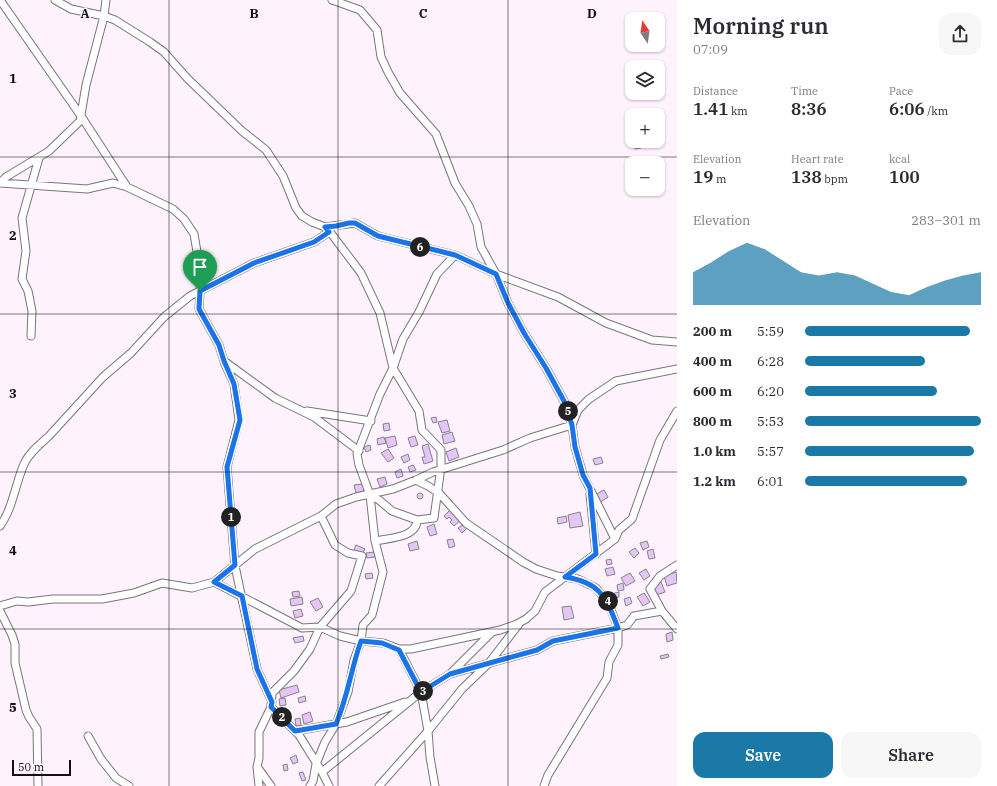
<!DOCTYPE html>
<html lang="en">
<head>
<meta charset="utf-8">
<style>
  body { margin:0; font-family:"IBM Plex Serif",serif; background:#f7f7f7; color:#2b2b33; height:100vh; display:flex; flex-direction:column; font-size:15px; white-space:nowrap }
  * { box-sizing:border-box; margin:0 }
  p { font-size:13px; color:#7c7c81 }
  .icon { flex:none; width:22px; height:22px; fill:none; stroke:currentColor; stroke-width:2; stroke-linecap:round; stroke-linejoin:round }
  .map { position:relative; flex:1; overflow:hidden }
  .drawer { display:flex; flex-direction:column; background:#fff; width:320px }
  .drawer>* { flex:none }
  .needle { width:26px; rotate:347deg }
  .tools { position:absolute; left:625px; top:12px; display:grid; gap:8px }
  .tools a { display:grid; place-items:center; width:40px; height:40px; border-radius:8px; background:#fff; box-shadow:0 1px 3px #0004; font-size:20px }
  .scale { position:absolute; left:12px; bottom:10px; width:59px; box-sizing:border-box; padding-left:4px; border:2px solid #131013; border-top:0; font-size:11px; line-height:14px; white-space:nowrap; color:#131013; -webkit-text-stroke:3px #fef3fc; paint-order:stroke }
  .pin { position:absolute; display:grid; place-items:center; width:34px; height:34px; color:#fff; margin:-41px -17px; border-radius:50% 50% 50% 0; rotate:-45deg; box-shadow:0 0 4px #0007 }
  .pin .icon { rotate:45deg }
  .km { position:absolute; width:20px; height:20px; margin:-10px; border-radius:50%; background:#222; color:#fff; font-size:11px; line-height:20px; text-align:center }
  .round { display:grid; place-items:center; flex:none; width:42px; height:42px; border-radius:12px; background:#f7f7f7 }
  .summary { display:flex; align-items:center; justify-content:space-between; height:68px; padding:0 16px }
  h1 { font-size:22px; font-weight:600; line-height:30px }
  .stats { display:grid; grid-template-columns:repeat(3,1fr); gap:6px; height:68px; padding:4px 16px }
  .stats div { display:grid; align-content:center }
  .stats b { font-size:17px; font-weight:600 }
  .stats small { font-size:11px; font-weight:400 }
  .stats p { font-size:11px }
  .chart { height:112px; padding:8px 16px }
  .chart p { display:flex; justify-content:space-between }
  .chart svg { width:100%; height:72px; margin-top:4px; fill:#1a79a6; opacity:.7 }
  .cta { display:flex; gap:8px; margin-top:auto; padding:8px 16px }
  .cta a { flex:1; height:46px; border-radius:12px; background:#1a79a6; color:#fff; font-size:16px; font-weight:600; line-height:46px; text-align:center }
  .cta a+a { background:#f7f7f7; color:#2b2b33 }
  ul { padding:0 16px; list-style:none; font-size:13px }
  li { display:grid; grid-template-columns:64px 48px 1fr; align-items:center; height:30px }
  li i { height:10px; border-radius:5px; background:#1a79a6 }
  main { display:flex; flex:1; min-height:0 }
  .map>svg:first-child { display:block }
  .building { fill:#e3c5f6; stroke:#88828c }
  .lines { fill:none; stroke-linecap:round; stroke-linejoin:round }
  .minor-casing { stroke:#7d737c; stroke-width:9 }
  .minor { stroke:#fff; stroke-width:7 }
  .route-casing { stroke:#fff; stroke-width:8 }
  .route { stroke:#1a73e8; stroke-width:5 }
  .grid { fill:none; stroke:#131013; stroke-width:1; stroke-opacity:0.55 }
  .grid-label { font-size:13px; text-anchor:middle; font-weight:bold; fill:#131013; stroke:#fef3fc; stroke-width:3; stroke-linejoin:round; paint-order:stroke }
</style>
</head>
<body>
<main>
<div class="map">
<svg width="677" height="786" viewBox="0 0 677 786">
  <rect width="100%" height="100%" fill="#fef3fc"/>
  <path class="building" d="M640 143 641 148 635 149 634 144Z
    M436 417 437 422 433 423 431 418Z
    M447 420 450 431 442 433 438 422Z
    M389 423 390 430 384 431 383 424Z
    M452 432 455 441 444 444 442 435Z
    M395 436 397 445 388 448 385 438Z
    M415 436 418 445 411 447 408 438Z
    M384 437 386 443 378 445 377 439Z
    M428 444 433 461 424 464 422 457H425L422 446Z
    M370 445 371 450 366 452 364 447Z
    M456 448 459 457 449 461 446 452Z
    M388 449 394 458 388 462 381 453Z
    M408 454 410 460 404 463 401 457Z
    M601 457 603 463 595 465 593 459Z
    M413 465 416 470 410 472 408 467Z
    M401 469 403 476 397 478 395 472Z
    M385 477 387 484 380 487 377 479Z
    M363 484 364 491 356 493 354 485Z
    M604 490 608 497 599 503 595 495Z
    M417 496a3 3 0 1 1 6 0a3 3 0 1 1-6 0Z
    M450 510 461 520 454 526 450 522 452 520 449 517 447 519 444 516Z
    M580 512 583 526 570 528 568 515Z
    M566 516 567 522 558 524 557 518Z
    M434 524 437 534 430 536 427 527Z
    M464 524 467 528 462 533 458 528Z
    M453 539 455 546 449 548 447 540Z
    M417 541 419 549 410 551 408 544Z
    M647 541 649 547 643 550 640 543Z
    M356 545 365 549 362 555 353 552Z
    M635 548 639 553 634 558 629 552Z
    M653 549 655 558 649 559 647 551Z
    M374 552 375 557 367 558 366 553Z
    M611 559 612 564 607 565 606 560Z
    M613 567 615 574 607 576 605 569Z
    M646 569 650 576 644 580 639 573Z
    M676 572 677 583 667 586 664 576Z
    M372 573 373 578 366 579 365 574Z
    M630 573 635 581 626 586 621 578Z
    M661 582 665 592 656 595 653 585Z
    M623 583 624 590 618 591 617 585Z
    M299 591 300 596 293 597 292 592Z
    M619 592V597L612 599 611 594Z
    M644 593 650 602 643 606 637 597Z
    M302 597 303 604 291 606 290 599Z
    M630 597 632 603 626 606 624 599Z
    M318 598 323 607 316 611 310 602Z
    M571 606 574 618 564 620 562 607Z
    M301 609 303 616 295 618 293 611Z
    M672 632 673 640 667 642 666 634Z
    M303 636 304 641 295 643 293 638Z
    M668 654 669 657 661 659 660 656Z
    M297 685 299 692 281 698 279 690Z
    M305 696 306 701 299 703 298 698Z
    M285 698 286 705 280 706 279 699Z
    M310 712 313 721 304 724 302 715Z
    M300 718 301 725 296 726 295 719Z
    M296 755 298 762 293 764 290 758Z
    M287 764 288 770 284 771 283 765Z
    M303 772 306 780 302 781 299 773Z"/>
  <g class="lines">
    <defs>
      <path id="minor" d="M0 0 81 116 127 187 173 209 184 219 194 234 201 275 199 309 219 345 224 361 275 398 314 417 359 451
        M55 0 71 9 104 16 115 20 150 42 164 52 187 78 242 131 266 150 283 176 296 208 302 216 312 222 325 227 355 223 378 236 455 255 496 274 558 297 606 323 652 340 677 342
        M332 0 360 10 377 30 381 57 388 72 400 93 436 134 455 183 469 206 477 224 481 247 496 274 508 303 524 333 546 368 564 401 572 425 575 447 583 475 615 539
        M0 183 6 177 49 151 80 121 86 85 104 16 106 0
        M0 183 87 189 113 183 127 187
        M327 228 361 273 380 313 393 368 419 411 422 430 441 450V467L434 518 417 520
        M31 336 32 311 28 291 22 279 26 251 22 218 39 158
        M224 362 234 384 239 420 227 467 235 566 257 669 272 702
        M307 411 371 421
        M572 425 578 410 589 399 616 381 677 369
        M416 480 428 486 439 493 466 523 523 562 536 569 557 576 578 579 596 588 608 602 618 628V645L609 662 607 678 548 775 544 786
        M590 494 596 554
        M370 495 379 500 392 511 417 520C417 538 388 538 375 541
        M321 516 335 545 348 553 362 556 351 591 320 627 310 649 294 671 272 693 271 707 299 735 322 772 329 786
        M0 526C13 508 15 485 24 464 29 453 40 444 49 436L103 377 131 353 164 317 190 296 254 263 314 242 329 232
        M677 565 660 576 650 589 662 611 677 629
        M214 582 255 549 321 516 336 504 356 497 393 489 416 480 433 472 503 450 530 438 572 425
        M0 606 17 601 28 602 53 599H102L134 593 162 583 192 588 214 582 302 628 320 627 340 636 361 641 383 643 399 649H411L500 630 517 624 526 619 535 611 545 592 615 539 619 530 632 519 660 440 677 411
        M0 611 12 635 15 644V663L26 710 29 717 37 729 38 786
        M399 649 421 692 428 731 430 757 435 786
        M451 673 492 632
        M295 731 347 722 405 702
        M88 736 101 759 116 778 129 786
        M258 768 271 786
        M322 772 421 692 450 674 537 650 553 641 618 628 627 625 634 616 662 611
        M259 786 257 767 259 758V732L271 707
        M310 786 313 781 316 764 325 742 336 724 348 692 354 660 361 641 363 625 372 615 383 572 375 541 370 495 359 465 357 454 380 394 393 368 403 339 419 312 437 274 455 255
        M379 786 428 731 462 689 489 663 519 624"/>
    </defs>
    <use href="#minor" class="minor-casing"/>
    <use href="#minor" class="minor"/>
  </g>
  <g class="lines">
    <defs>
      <path id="route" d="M349 223H355L378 236 455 255 496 274 508 303 524 333 546 368 564 401 572 425 575 447 583 475 590 488 596 554 565 577C600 582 606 597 618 628L553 641 537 650 450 674 421 692 399 650 382 643 361 641C351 669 348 696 336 724L295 731 271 707 272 702 257 669 242 596 214 582 235 565 227 467 240 420 234 384 224 361 219 345 199 309 200 291 254 263 314 242 329 232 325 227 336 226Z"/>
    </defs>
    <use href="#route" class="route-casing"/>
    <use href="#route" class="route"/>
  </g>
  <path class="grid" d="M169 0V786M338 0V786M508 0V786M0 157H677M0 314H677M0 472H677M0 629H677"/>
  <g class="grid-label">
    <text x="85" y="18">A</text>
    <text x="254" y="18">B</text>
    <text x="423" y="18">C</text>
    <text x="592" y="18">D</text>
    <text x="13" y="83">1</text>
    <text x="13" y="240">2</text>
    <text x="13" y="398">3</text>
    <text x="13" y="555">4</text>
    <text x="13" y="712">5</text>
  </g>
</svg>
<div class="tools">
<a><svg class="needle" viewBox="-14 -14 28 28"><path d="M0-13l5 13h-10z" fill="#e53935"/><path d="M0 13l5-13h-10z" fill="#7c7c81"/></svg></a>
<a><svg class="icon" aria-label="layers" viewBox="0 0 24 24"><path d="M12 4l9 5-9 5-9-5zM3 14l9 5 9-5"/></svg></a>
<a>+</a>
<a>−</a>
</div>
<div class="scale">50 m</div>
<div class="pin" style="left:200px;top:291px;background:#1e9e55"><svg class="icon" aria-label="arrive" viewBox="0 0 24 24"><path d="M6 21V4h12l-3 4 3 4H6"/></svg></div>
<b class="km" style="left:231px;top:517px">1</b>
<b class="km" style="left:282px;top:717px">2</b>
<b class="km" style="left:423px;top:691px">3</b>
<b class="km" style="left:608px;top:601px">4</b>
<b class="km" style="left:568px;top:411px">5</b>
<b class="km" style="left:420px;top:247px">6</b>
</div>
<section class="drawer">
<div class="summary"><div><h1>Morning run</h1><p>07:09</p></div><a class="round"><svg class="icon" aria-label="share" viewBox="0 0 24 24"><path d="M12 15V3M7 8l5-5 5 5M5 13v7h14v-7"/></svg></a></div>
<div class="stats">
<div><p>Distance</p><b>1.41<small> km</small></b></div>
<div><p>Time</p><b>8:36</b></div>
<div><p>Pace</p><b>6:06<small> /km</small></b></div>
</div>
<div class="stats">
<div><p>Elevation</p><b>19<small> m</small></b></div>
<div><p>Heart rate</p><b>138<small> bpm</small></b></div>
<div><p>kcal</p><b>100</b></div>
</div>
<div class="chart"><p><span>Elevation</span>283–301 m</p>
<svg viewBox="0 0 160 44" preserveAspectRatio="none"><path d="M0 44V24L10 18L20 11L30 6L40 10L50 17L60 24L70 26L80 24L90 26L100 31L110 36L120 38L130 33L140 29L150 26L160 24V44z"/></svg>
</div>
<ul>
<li><b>200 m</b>5:59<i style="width:94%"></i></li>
<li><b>400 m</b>6:28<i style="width:68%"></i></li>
<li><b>600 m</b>6:20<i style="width:75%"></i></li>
<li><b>800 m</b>5:53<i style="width:100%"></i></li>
<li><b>1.0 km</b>5:57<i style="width:96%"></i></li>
<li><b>1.2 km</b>6:01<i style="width:92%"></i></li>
</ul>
<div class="cta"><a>Save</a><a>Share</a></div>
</section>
</main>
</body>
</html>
